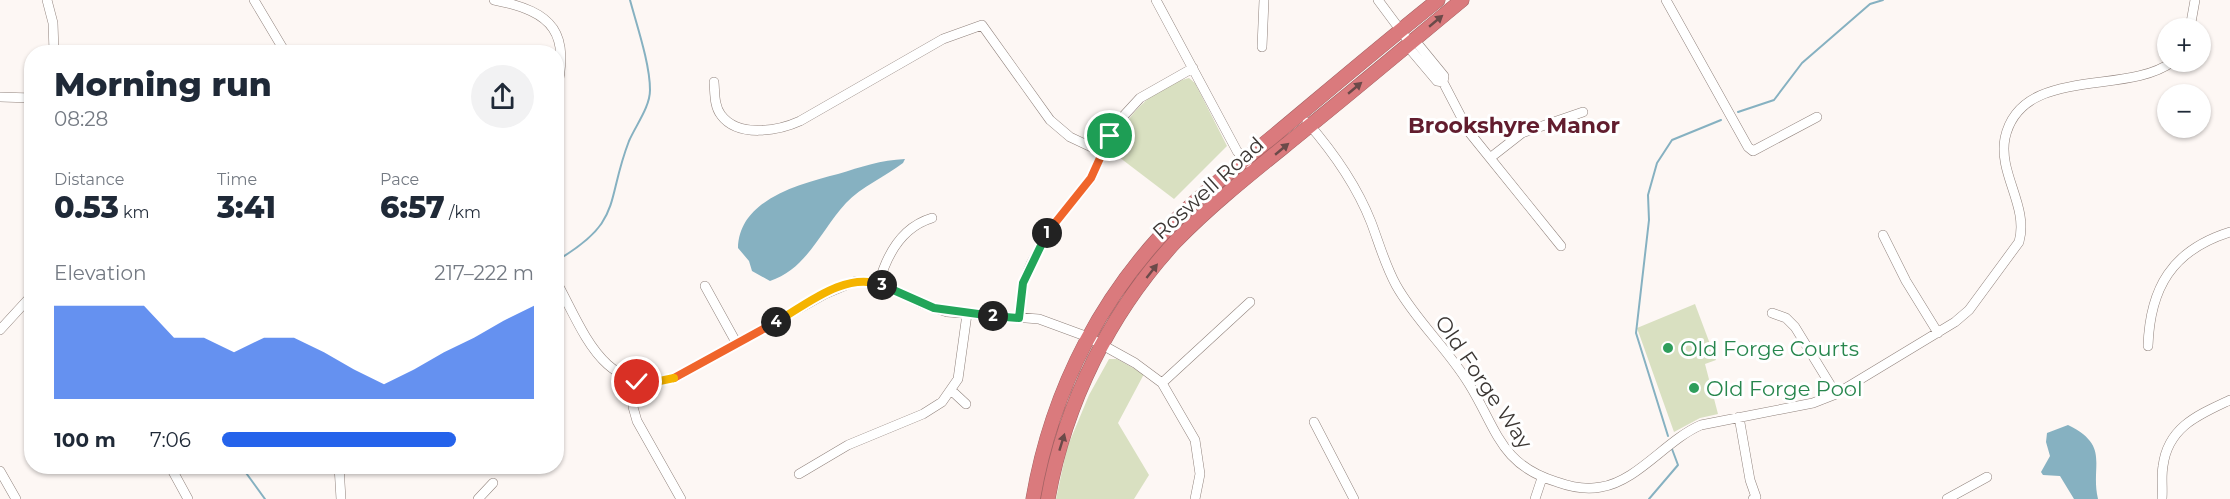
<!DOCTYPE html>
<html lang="en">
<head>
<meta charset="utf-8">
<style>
  body { margin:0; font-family:Montserrat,sans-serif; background:#f2f2f3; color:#1f2937; height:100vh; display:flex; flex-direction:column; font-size:22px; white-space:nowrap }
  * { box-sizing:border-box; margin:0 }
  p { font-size:20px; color:#747a83 }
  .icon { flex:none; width:33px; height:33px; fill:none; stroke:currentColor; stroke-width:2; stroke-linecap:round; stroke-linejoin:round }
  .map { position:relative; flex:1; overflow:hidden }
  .drawer { position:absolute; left:24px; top:45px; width:540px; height:429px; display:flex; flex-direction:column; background:#fff; border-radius:24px; box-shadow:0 2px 4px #0004 }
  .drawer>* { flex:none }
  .fabs { position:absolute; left:2157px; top:18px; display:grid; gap:12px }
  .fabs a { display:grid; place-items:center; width:54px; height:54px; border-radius:50%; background:#fff; box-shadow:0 2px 4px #0004; font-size:30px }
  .pin { position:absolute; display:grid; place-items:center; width:51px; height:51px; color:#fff; margin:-26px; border:3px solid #fff; border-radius:50%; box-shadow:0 2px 6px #0007 }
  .km { position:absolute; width:30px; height:30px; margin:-15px; border-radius:50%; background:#222; color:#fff; font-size:16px; line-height:30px; text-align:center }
  .round { display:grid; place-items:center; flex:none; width:63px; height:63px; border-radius:32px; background:#f2f2f3 }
  .head { display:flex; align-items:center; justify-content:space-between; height:102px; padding:0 30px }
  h1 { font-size:33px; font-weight:800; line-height:45px }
  .figures { display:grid; grid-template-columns:repeat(3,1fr); gap:9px; height:102px; padding:6px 30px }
  .figures div { display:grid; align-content:center }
  .figures b { font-size:30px; font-weight:800 }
  .figures small { font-size:16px; font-weight:400 }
  .figures p { font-size:16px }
  .chart { height:168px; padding:12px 30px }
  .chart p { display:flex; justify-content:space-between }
  .chart svg { width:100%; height:108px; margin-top:6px; fill:#2563eb; opacity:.7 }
  ul { padding:0 30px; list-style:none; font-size:20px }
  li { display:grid; grid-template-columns:96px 72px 1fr; align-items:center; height:45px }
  li i { height:15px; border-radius:8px; background:#2563eb }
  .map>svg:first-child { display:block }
  .green { fill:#d9e0c1 }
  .water { fill:#86b1c1 }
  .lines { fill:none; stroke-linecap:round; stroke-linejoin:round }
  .stream { stroke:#86b1c1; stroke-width:2 }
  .minor-casing { stroke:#90827c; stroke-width:10 }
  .highway-casing { stroke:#a26263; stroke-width:15 }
  .minor { stroke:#fff; stroke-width:9 }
  .highway { stroke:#da7a7d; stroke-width:14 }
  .oneway { fill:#6b4a49 }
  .split-1-casing { stroke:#fff; stroke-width:12 }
  .split-2-casing { stroke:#fff; stroke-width:12 }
  .split-3-casing { stroke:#fff; stroke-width:12 }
  .split-4-casing { stroke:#fff; stroke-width:12 }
  .split-5-casing { stroke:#fff; stroke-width:12 }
  .split-6-casing { stroke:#fff; stroke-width:12 }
  .split-1 { stroke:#f0652b; stroke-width:8 }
  .split-2 { stroke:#22a559; stroke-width:8 }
  .split-3 { stroke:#22a559; stroke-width:8 }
  .split-4 { stroke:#f5b400; stroke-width:8 }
  .split-5 { stroke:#f0652b; stroke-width:8 }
  .split-6 { stroke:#f5b400; stroke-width:8 }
  .leisure-dot { fill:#2e9e5b; stroke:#fff; stroke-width:2 }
  .labels { text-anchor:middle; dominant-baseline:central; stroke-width:6; stroke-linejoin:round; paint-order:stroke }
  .street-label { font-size:21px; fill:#3b3633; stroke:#fff }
  .leisure-label { font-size:21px; fill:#27864d; stroke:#fff; text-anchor:start }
  .neighbourhood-label { font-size:22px; font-weight:bold; fill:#621d2e; stroke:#fff }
</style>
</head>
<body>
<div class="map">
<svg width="2230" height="499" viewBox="0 0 2230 499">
  <rect width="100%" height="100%" fill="#fdf7f4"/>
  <path class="green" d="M1189 78 1195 83 1227 146 1174 199 1111 151C1125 117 1151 87 1189 78Z
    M1695 304 1716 360 1705 364 1718 414 1700 418 1674 432 1637 328Z
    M1109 359H1117L1144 374 1118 423 1149 475 1134 499H1056L1067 448 1089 395Z"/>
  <path class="water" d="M905 159 903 163C886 176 861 187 846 203 821 230 807 269 770 281L752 271 749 261 738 248C739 199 800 184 838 174 861 167 881 160 905 159Z
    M2068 425C2111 446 2090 465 2098 499H2074L2060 476 2043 475 2041 472 2050 456 2046 442 2047 433Z"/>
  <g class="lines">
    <path class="stream" d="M1738 112 1774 100 1802 63 1870 4 1883 0
      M556 261C624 221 605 203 629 141 636 125 650 107 650 90 650 64 637 26 630 0
      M1668 436 1636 333 1649 220 1648 195 1657 163 1672 140 1721 120
      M241 466 265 499
      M1649 499 1678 465 1672 449"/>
    <defs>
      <path id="minor" d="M47 0 53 23 54 52
        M254 0 285 52
        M494 0C555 12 570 33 556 94
        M1156 0 1237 151 1247 163
        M1378 0 1410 43H1417L1444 76 1443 82 1469 132 1561 246
        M1666 0 1748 147 1753 151 1817 117
        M2190 28 2195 0
        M1410 43V49L1437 81 1443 82
        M1262 47 1264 0
        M714 82C715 93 714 106 721 115 738 138 778 131 800 121L943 39 982 25 1050 120 1070 137 1104 153
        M0 97 32 98
        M1307 122C1334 153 1356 184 1371 222 1379 243 1385 265 1396 285 1416 321 1448 349 1469 384 1497 429 1500 465 1557 482 1571 487 1586 490 1601 487 1638 481 1666 440 1701 425L1813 403 1836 394 1955 322 1969 310 2019 242C2029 206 1998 174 2005 138 2021 65 2126 96 2172 62
        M1490 158 1522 133 1583 112
        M1883 235 1906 281 1938 333
        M556 281C585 334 604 398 677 377L825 294 856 281 879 283 923 304 947 312 1039 319 1088 337 1135 363 1162 383 1195 440 1200 474 1195 499
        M879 283C887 254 902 227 932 218
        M705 286 737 344
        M1772 313 1786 318 1795 327 1836 394
        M1019 318 1023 283 1031 264 1050 229 1091 179 1117 123 1140 98 1193 68
        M0 330 32 295
        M2148 346C2150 288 2172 250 2230 232
        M637 382 633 407 637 421 681 499
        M1162 383 1250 302
        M952 391 966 404
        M1739 417 1750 480 1756 497 1753 499
        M1314 422 1354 499
        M170 466 188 499
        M339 466 341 499
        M0 471 16 499
        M799 474 848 445 923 414 942 402 958 379 967 314
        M478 499 493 483
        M1535 499 1542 478
        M1947 499 1987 477
        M2162 499C2163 488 2161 477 2163 466 2168 427 2198 415 2230 400"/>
      <path id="highway" d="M1033 499C1052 388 1104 288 1186 210 1214 183 1246 159 1276 134 1330 89 1383 44 1438 0
        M1048 499C1065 403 1110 312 1176 241 1216 200 1263 164 1307 128 1359 86 1410 43 1462 0"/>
    </defs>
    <use href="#minor" class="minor-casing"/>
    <use href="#highway" class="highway-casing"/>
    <use href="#minor" class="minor"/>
    <use href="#highway" class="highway"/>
  </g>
  <defs><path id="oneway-solid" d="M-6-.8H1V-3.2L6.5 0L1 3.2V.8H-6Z" transform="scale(1.5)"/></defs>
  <g class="oneway">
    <use href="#oneway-solid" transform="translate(1436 21) rotate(-40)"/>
    <use href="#oneway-solid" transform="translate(1355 88) rotate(-40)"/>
    <use href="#oneway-solid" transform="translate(1282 149) rotate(-40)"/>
    <use href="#oneway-solid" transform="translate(1152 271) rotate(-52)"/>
    <use href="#oneway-solid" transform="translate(1062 442) rotate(-73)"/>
  </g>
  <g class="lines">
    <defs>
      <path id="split-1" d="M1047 233 1091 178 1110 136"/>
      <path id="split-2" d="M993 316 1019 318 1023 283 1047 233"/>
      <path id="split-3" d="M882 285 934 308 993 316"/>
      <path id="split-4" d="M776 322C806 305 845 271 882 285"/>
      <path id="split-5" d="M674 378 776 322"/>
      <path id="split-6" d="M637 382H655L674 378"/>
    </defs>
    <use href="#split-1" class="split-1-casing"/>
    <use href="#split-2" class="split-2-casing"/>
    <use href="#split-3" class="split-3-casing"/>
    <use href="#split-4" class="split-4-casing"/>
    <use href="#split-5" class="split-5-casing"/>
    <use href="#split-6" class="split-6-casing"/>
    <use href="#split-1" class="split-1"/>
    <use href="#split-2" class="split-2"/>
    <use href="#split-3" class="split-3"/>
    <use href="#split-4" class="split-4"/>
    <use href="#split-5" class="split-5"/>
    <use href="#split-6" class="split-6"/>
  </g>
  <g class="leisure-dot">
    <circle cx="1668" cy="348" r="6"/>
    <circle cx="1694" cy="388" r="6"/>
  </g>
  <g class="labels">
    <g class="street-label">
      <text transform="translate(1208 188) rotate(-42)">Roswell Road</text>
      <text transform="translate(1484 382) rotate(56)">Old Forge Way</text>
    </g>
    <g class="leisure-label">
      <text x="1680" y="348">Old Forge Courts</text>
      <text x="1706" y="388">Old Forge Pool</text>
    </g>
    <g class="neighbourhood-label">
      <text x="1514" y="125">Brookshyre Manor</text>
    </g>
  </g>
</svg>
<div class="fabs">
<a>+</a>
<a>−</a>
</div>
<div class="pin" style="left:1110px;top:136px;background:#1e9e55"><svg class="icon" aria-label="arrive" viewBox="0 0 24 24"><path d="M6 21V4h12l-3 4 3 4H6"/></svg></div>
<div class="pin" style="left:637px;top:382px;background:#d93025"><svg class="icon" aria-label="check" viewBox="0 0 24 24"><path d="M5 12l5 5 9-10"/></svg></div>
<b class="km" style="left:1047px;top:233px">1</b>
<b class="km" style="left:993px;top:316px">2</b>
<b class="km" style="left:882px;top:285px">3</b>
<b class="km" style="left:776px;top:322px">4</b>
<section class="drawer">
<div class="head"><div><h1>Morning run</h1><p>08:28</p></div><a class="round"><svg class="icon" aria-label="share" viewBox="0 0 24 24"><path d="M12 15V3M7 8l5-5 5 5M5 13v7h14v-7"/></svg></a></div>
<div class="figures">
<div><p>Distance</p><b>0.53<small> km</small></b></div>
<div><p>Time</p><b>3:41</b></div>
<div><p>Pace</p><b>6:57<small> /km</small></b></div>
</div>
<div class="chart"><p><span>Elevation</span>217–222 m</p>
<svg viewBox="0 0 160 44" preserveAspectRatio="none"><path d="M0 44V6L10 6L20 6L30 6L40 19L50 19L60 25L70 19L80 19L90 25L100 32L110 38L120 32L130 25L140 19L150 12L160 6V44z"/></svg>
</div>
<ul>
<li><b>100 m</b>7:06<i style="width:75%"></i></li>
</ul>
</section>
</div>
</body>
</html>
